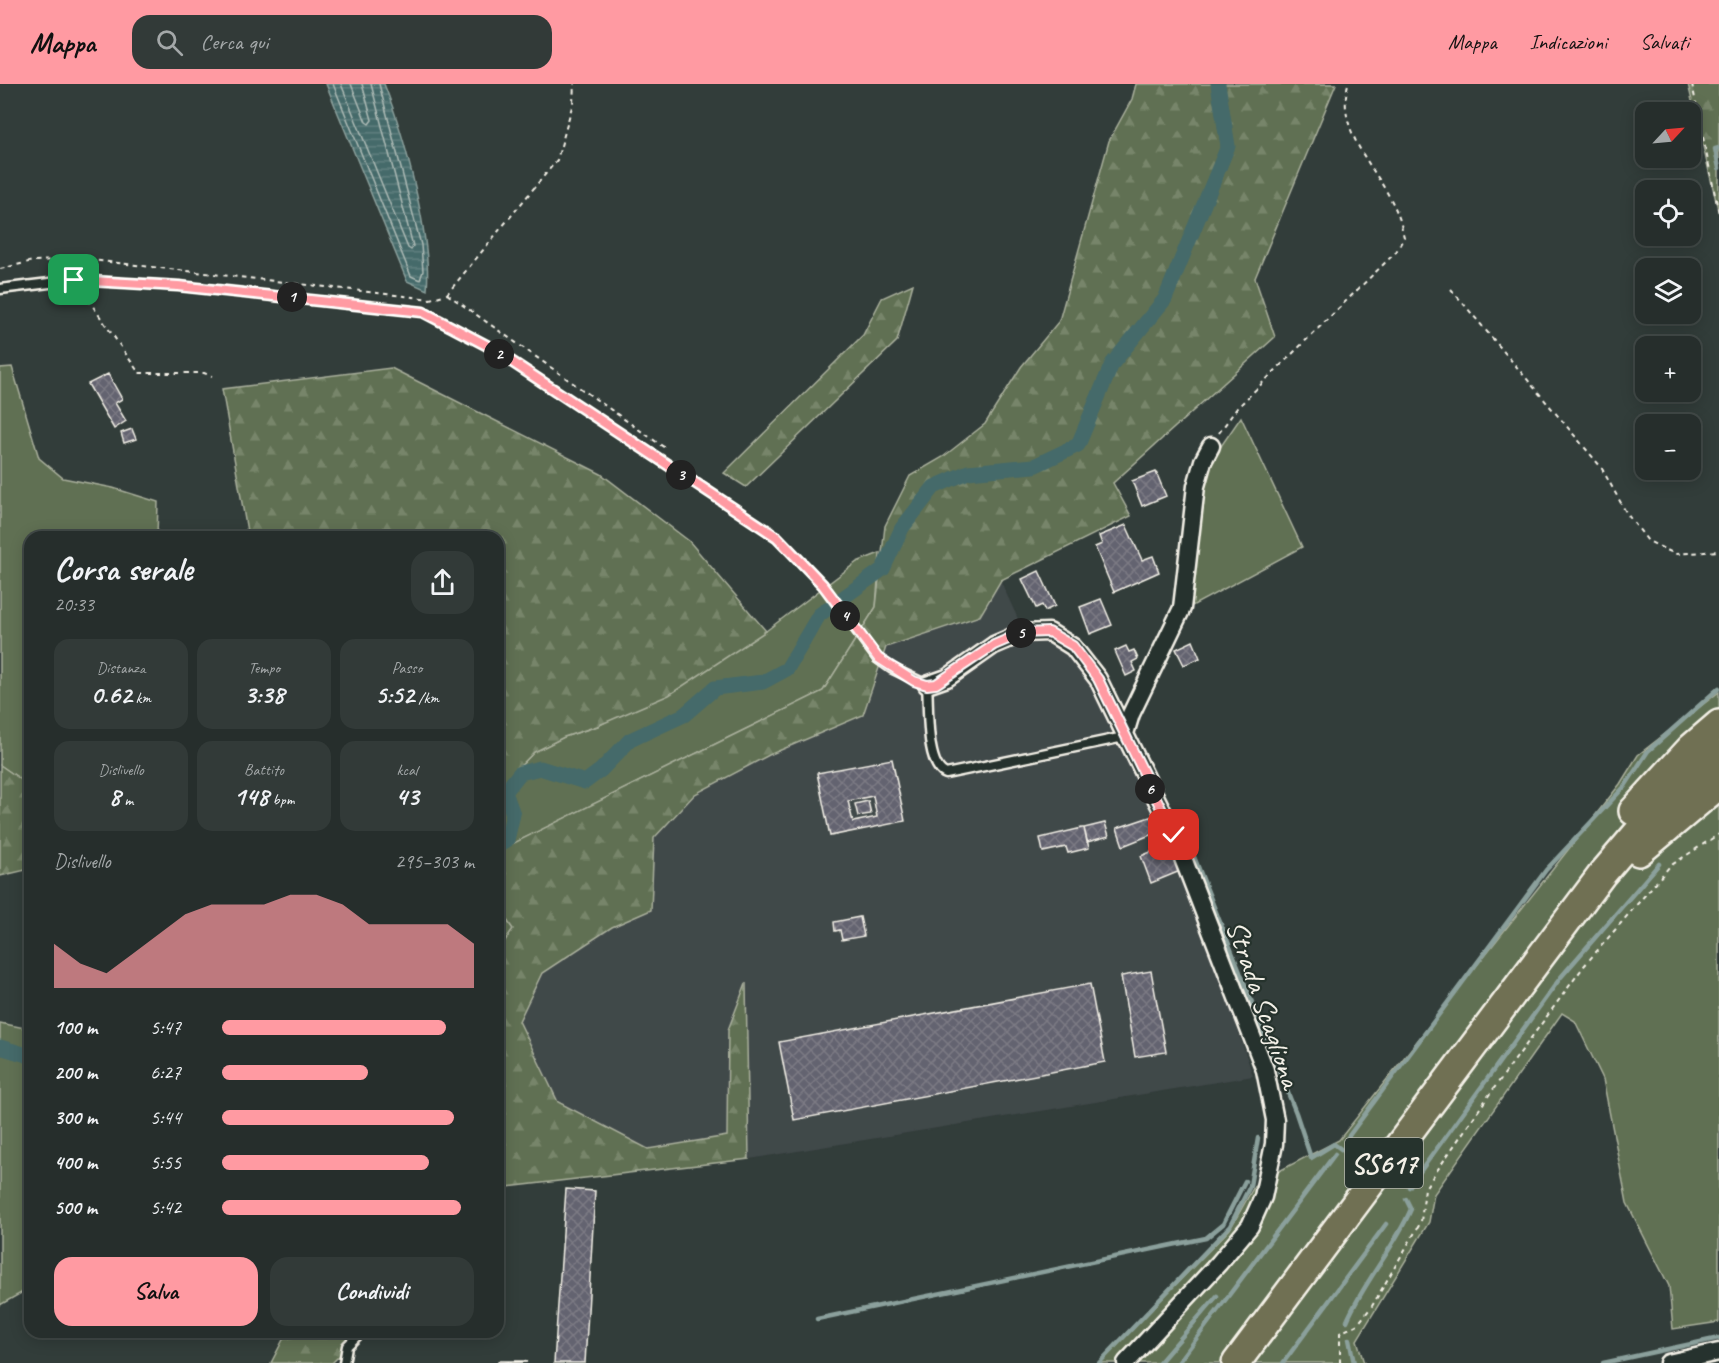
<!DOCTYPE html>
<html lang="it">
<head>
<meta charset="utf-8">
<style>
  body { margin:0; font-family:Caveat,sans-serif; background:#323a38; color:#f1f3f6; height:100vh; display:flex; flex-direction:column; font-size:22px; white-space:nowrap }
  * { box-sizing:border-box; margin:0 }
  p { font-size:20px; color:#a4a8a9 }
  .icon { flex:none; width:33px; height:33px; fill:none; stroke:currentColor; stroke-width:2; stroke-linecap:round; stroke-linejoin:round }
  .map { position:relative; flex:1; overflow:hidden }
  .drawer { position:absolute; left:24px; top:447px; width:480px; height:807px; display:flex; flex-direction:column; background:#262e2c; border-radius:18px; box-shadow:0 3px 15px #0003,0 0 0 2px #424a48 }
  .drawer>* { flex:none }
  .needle { width:39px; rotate:64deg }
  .controls { position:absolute; left:1635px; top:18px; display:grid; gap:12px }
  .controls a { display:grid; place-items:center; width:66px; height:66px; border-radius:12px; background:#262e2c; box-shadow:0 3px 15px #0003,0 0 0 2px #424a48; font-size:30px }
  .pin { position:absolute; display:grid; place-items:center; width:51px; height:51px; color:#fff; margin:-26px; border-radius:12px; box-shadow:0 3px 9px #0006 }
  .km { position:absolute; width:30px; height:30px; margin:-15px; border-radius:50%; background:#222; color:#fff; font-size:16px; line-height:30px; text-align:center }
  .round { display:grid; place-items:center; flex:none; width:63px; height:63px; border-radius:18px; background:#323a38 }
  .head { display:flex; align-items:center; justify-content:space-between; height:102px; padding:0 30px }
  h1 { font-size:33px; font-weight:800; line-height:45px }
  .metrics { display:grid; grid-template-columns:repeat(3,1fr); gap:9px; height:102px; padding:6px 30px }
  .metrics div { display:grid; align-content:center; border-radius:15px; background:#323a38; text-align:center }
  .metrics b { font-size:26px; font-weight:800 }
  .metrics small { font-size:16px; font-weight:400 }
  .metrics p { font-size:16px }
  .chart { height:168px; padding:12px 30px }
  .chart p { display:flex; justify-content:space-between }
  .chart svg { width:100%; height:108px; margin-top:6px; fill:#ff9aa2; opacity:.7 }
  .cta { display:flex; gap:12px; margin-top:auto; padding:12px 30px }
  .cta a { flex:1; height:69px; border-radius:18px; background:#ff9aa2; color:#111; font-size:24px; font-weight:800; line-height:69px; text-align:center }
  .cta a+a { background:#323a38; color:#f1f3f6 }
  ul { padding:0 30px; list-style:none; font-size:20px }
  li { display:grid; grid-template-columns:96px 72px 1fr; align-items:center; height:45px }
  li i { height:15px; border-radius:8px; background:#ff9aa2 }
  header { display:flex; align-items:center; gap:36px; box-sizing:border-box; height:84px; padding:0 30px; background:#ff9aa2; color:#111 }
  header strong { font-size:28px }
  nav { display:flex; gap:33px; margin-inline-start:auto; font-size:21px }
  .search { width:420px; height:54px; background:#323a38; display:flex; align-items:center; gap:15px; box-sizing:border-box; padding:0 21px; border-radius:18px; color:#a4a8a9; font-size:22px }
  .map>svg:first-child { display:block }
  .built { fill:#41484a }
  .green { fill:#607052; stroke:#aab09d; stroke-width:1.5 }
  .forest { fill:url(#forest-firs); stroke:#aab09d; stroke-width:1.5 }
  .water { fill:url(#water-rules); stroke:#8ba09c; stroke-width:1.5 }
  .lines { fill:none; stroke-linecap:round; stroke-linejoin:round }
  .shore { stroke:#aebbb6; stroke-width:1.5 }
  .stream { stroke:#8ba09c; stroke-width:4.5 }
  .canal { stroke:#456a6a; stroke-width:15 }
  .building { fill:url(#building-cross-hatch); stroke:#f4f1e8; stroke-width:1.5; fill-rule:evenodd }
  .service-casing { stroke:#f4f1e8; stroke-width:13 }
  .minor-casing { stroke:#f4f1e8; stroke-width:21 }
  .primary-casing { stroke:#f4f1e8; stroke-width:32 }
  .path { stroke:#f4f1e8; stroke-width:2; stroke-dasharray:4.5 4.5; stroke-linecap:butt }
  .service { stroke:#26332d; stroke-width:8 }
  .minor { stroke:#26332d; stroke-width:16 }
  .primary { stroke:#706f52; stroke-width:27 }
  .route-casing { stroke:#fff; stroke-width:12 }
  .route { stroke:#ff9aa2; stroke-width:8 }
  .labels { text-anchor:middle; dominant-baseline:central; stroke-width:4.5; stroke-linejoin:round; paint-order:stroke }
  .shield { fill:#26332d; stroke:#b6b8b0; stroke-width:1.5 }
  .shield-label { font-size:28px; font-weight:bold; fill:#f4f1e8 }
  .street-label { font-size:30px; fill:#f4f1e8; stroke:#26332d }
</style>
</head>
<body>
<header>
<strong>Mappa</strong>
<div class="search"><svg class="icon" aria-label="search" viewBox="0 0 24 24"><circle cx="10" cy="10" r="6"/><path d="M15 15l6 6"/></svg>Cerca qui</div>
<nav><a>Mappa</a><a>Indicazioni</a><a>Salvati</a></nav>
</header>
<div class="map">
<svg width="1719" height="1279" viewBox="0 0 1719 1279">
  <defs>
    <pattern id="forest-firs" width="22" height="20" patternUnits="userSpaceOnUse" patternTransform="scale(1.5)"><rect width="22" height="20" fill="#607052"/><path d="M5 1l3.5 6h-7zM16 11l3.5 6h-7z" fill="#77856b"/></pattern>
    <pattern id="water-rules" width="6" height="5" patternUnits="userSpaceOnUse" patternTransform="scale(1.5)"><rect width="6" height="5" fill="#456a6a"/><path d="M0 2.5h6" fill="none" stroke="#60807f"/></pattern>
    <pattern id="building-cross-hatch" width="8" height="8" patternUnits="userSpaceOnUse" patternTransform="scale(1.5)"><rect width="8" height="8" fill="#64636f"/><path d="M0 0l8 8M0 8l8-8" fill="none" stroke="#7b7a84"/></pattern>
  </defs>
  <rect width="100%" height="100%" fill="#323d3a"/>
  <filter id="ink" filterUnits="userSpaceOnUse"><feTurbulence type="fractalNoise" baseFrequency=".0167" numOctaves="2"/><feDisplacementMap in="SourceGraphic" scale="12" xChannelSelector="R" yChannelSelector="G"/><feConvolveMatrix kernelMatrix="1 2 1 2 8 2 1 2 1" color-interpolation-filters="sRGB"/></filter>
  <g filter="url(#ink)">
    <path class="built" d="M1000 496 1024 548 1072 560 1169 739 1253 992 749 1075 746 900 728 946 727 1052 648 1065 558 1018 519 937 542 889 612 843 651 826 654 754 695 710 769 671 863 631 886 563 980 532Z"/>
    <path class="green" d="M12 283 39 374 63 394 113 404 158 418 157 453H30V693L23 697 0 681V284Z
      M1241 333 1302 463 1192 522 1200 417 1208 381Z
      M880 469 876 523 823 607 498 767V705L534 668 564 653 598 642 726 571 766 547 857 478Z
      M1719 608V1238L1673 1245 1669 1202 1627 1119 1603 995 1575 937 1562 929 1434 1110 1429 1138 1357 1256 1364 1279H1099L1230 1145 1256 1099 1339 1056 1620 700 1638 671Z
      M498 823 513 845 498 867Z
      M0 939 30 945V1204L0 1221Z"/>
    <path class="forest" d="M1136 0H1336L1255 194 1275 253 1113 399 1131 432 1001 496 980 532 886 563 863 631 769 671 695 710 654 754 651 826 612 843 542 889 519 937 558 1018 648 1065 727 1052 728 946 746 899 749 1075 507 1103 498 1112V867L513 845 498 823V767L823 607 876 523 885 442 910 392 943 373 985 340 1021 283 1059 237 1109 57 1132 15Z
      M1688 0H1719V129Z
      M913 200 897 257 746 403 724 389 863 251 882 214Z
      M391 284 601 390 689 457 766 547 669 611 597 642 564 653 534 668 498 705V453H248L222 305Z
      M0 681 23 697 30 720V785L0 792Z
      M287 1248H363L332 1279H271Z"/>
    <path class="water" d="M326 0H384C404 50 432 154 427 206L407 197Z"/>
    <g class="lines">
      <path class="shore" d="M333 0 411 192 420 196 423 187 421 161 379 0
        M341 0 408 164 411 166 413 162 371 0
        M351 0 366 38 369 40 372 36 362 0"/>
      <path class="stream" d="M1719 64 1715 65 1719 84
        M1181 740 1296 1029 1311 1074 1334 1060 1345 1068
        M1345 1057 1546 786 1625 702 1648 667 1719 604
        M1409 1103 1561 893 1659 780
        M817 1235 1206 1154 1223 1140 1245 1097
        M1347 1237C1364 1197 1394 1165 1411 1125L1406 1115
        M1349 1255 1354 1279
        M1099 1279 1230 1142 1250 1102 1258 1054
        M1159 1279 1217 1212
        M1178 1279 1335 1070
        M1283 1279 1386 1140
        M1603 1279 1719 1254"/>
      <path class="canal" d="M498 762 507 756 513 730 505 708 520 689 540 684 585 698 601 686 630 656 684 631 715 604 763 598 787 585 819 531 883 485 902 444 934 403 968 388 1034 382 1078 361 1112 280 1165 215 1228 62 1218 0
        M0 963 30 972"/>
    </g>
    <path class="building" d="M108 290 122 315 115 319 126 337 114 345 88 300Z
      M132 345 136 355 124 359 121 349Z
      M1156 388 1166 412 1142 422 1132 397Z
      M1126 441 1142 476 1153 472 1159 488 1114 508 1095 463 1102 460 1099 452Z
      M1039 487 1055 522 1045 527 1042 521 1036 524 1022 495Z
      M1101 515 1112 541 1090 550 1080 523Z
      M1193 557 1200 574 1184 581 1176 565Z
      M1126 562 1129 568 1134 566 1138 575 1132 578 1136 587 1126 592 1115 567Z
      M892 675 905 737 830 752 817 689ZM873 712 877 733 853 738 848 717Z
      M868 717 871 730 858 732 855 720Z
      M1159 730 1165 745 1123 762 1117 744Z
      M1105 739 1109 752 1087 758 1084 744Z
      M1082 744H1084L1089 764 1068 769 1066 763 1043 768 1040 754Z
      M1170 760 1180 787 1151 799 1141 772Z
      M860 833 864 852 842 856 840 846 835 847 834 838Z
      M1151 887 1166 968 1135 973 1121 892Z
      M1090 900 1105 978 794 1036 779 958Z
      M566 1105 595 1107 585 1279H554Z
      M498 1277H523L527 1278 498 1279Z"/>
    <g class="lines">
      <defs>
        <path id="service" d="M0 205 74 196 179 202 423 228 488 262 777 453 823 501 877 574 891 584 927 601C929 622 925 682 946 690L1124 653
          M344 1279 347 1262 361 1248"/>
        <path id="minor" d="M927 601 947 594 994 561 1022 549 1049 548 1073 563 1098 595 1174 751 1265 986 1275 1036 1274 1060 1263 1113 1250 1142 1219 1179 1126 1279
          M1124 653 1131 630 1182 524 1196 402 1203 377 1211 362
          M1668 1279 1719 1268"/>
        <path id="primary" d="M1633 727 1691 664 1719 640
          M1639 768 1719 701
          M1236 1279 1603 789 1656 727 1719 671"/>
      </defs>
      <use href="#service" class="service-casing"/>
      <use href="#minor" class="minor-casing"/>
      <use href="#primary" class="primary-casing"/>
      <path class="path" d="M1692 0 1719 130
        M0 185 33 177 83 175 430 215 447 210 557 76 573 19 574 0
        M1451 205 1601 383 1627 430 1648 457 1675 470 1719 467
        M83 208 139 289H204L212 292
        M447 210 665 364
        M1219 349 1237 324 1396 168 1404 153C1402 146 1401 138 1398 131 1381 86 1335 52 1348 0
        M1340 1279V1249L1358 1240 1372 1222 1421 1138 1425 1104 1489 1011 1584 882 1670 782 1719 750"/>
      <use href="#service" class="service"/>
      <use href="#minor" class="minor"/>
      <use href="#primary" class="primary"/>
    </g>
  </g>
  <g class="lines" filter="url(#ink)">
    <defs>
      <path id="route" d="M74 196 178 202 423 228 488 262 777 453 823 501 878 574 914 597 927 601 936 600 994 561 1022 549 1049 548 1073 562 1098 595 1174 751"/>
    </defs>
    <use href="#route" class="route-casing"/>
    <use href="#route" class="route"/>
  </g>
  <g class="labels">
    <rect class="shield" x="1345" y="1054" width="78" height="50" rx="4.5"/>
    <g class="shield-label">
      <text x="1384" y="1079">SS617</text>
    </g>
    <g class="street-label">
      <text transform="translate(1264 920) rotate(71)">Strada Scagliona</text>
    </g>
  </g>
</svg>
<div class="controls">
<a><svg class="needle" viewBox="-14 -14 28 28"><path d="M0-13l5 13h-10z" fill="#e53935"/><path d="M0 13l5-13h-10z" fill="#a4a8a9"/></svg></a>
<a><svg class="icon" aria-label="locate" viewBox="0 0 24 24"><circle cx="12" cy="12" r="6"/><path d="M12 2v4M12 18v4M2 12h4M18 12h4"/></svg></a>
<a><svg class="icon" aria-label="layers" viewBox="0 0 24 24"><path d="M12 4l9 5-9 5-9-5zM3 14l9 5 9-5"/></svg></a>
<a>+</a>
<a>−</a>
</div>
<div class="pin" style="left:74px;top:196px;background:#1e9e55"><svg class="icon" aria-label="arrive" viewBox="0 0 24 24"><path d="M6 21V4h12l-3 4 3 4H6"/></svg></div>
<div class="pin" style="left:1174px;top:751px;background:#d93025"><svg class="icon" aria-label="check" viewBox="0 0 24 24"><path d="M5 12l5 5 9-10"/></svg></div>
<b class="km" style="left:292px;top:213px">1</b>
<b class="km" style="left:499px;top:270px">2</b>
<b class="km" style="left:681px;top:391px">3</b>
<b class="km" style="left:845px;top:532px">4</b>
<b class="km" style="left:1021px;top:549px">5</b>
<b class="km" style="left:1150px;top:705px">6</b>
<section class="drawer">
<div class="head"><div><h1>Corsa serale</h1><p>20:33</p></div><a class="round"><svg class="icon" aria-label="share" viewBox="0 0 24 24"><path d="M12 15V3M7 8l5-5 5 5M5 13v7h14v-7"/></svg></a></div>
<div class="metrics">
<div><p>Distanza</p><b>0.62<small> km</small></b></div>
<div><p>Tempo</p><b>3:38</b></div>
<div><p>Passo</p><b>5:52<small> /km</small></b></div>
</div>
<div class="metrics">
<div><p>Dislivello</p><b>8<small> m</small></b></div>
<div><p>Battito</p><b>148<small> bpm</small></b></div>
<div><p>kcal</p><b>43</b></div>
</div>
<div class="chart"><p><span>Dislivello</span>295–303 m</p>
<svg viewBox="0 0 160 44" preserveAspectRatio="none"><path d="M0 44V26L10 34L20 38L30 30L40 22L50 14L60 10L70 10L80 10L90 6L100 6L110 10L120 18L130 18L140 18L150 18L160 26V44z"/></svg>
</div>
<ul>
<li><b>100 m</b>5:47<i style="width:89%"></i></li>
<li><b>200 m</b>6:27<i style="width:58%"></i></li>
<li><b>300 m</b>5:44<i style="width:92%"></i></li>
<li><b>400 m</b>5:55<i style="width:82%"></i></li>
<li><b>500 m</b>5:42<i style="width:95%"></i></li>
</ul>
<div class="cta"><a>Salva</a><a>Condividi</a></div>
</section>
</div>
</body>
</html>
